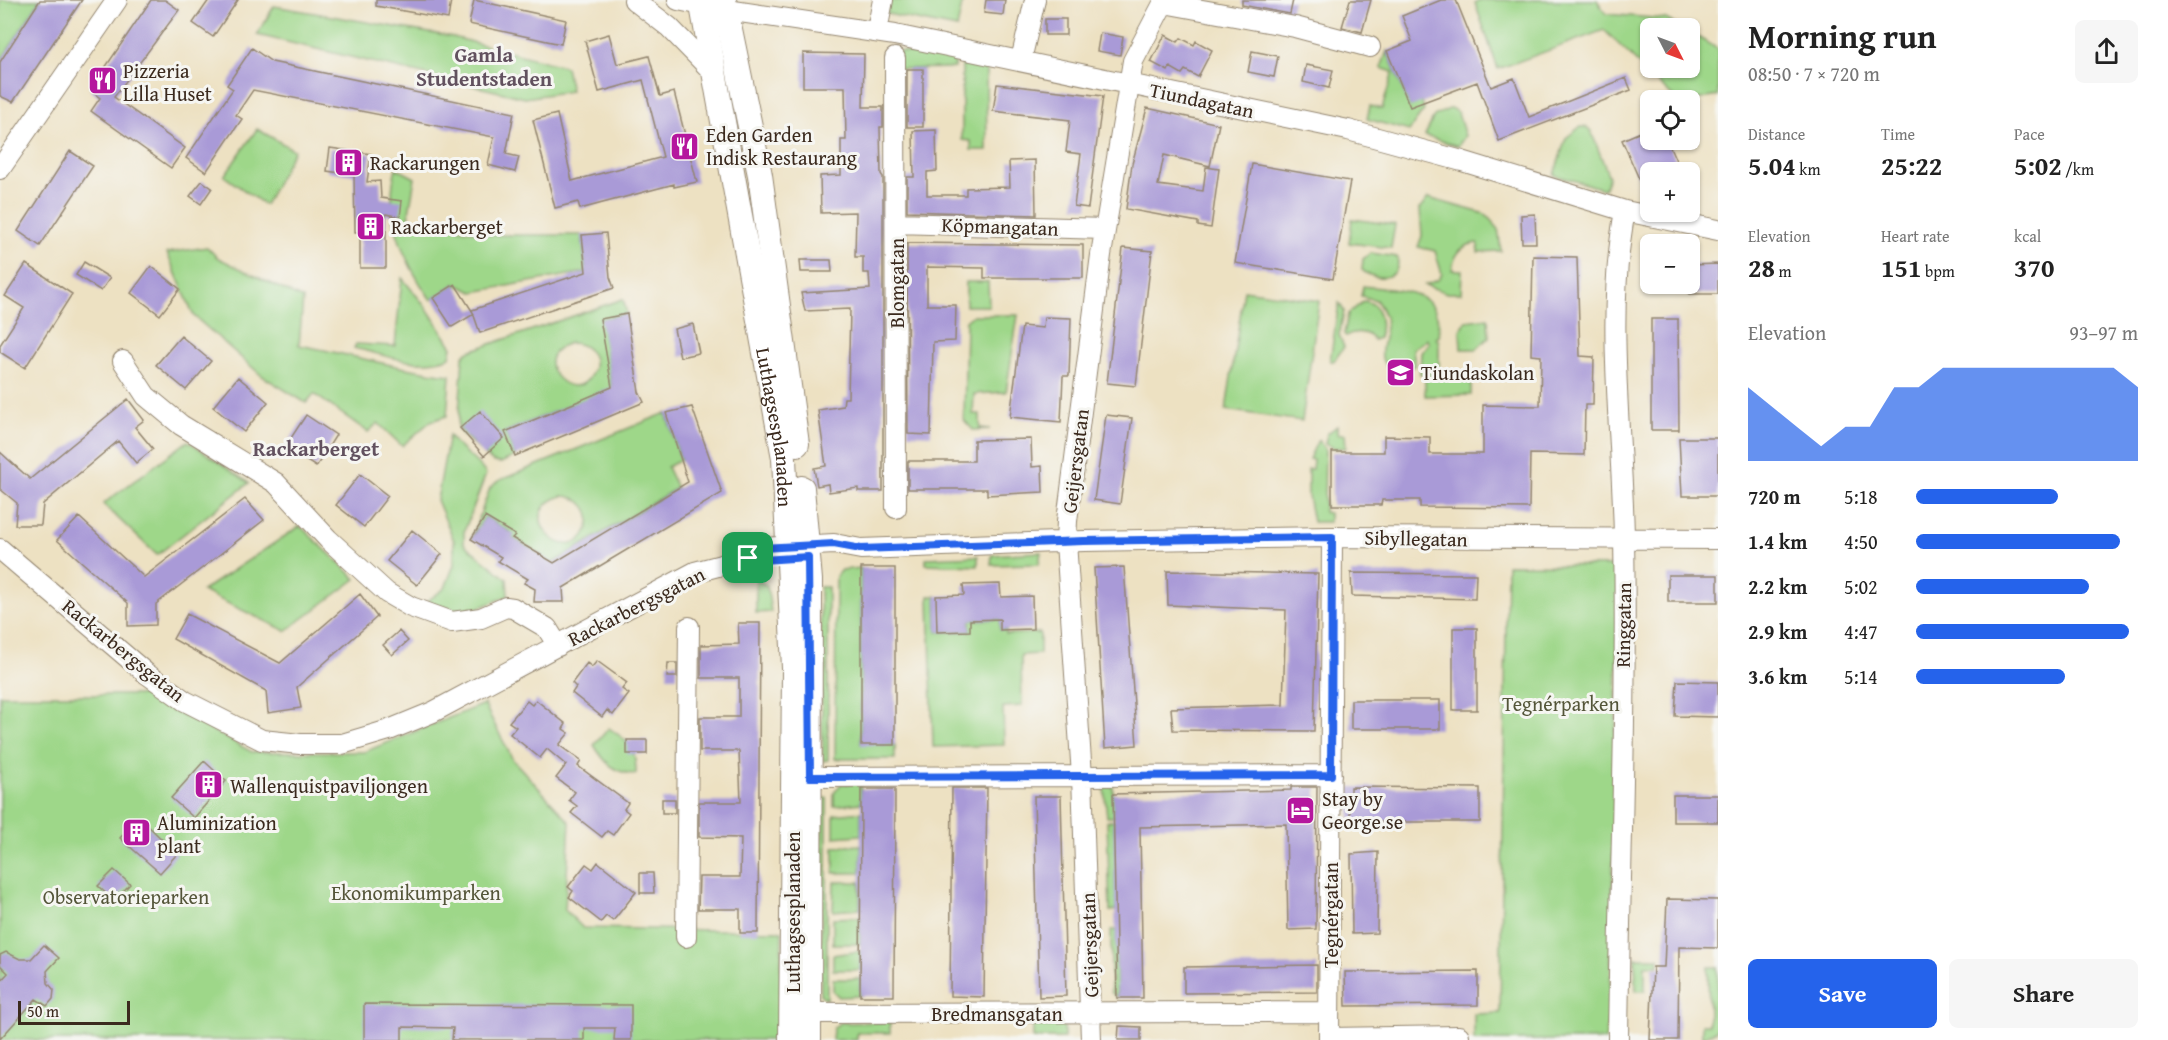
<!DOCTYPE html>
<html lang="en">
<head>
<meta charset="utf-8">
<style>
  body { margin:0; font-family:"Gentium Book Plus",serif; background:#f6f6f6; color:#222; height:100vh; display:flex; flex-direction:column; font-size:22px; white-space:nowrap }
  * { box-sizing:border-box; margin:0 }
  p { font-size:20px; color:#767676 }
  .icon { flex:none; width:33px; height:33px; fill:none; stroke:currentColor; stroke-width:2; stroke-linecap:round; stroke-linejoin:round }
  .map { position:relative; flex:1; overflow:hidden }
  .drawer { display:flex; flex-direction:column; background:#fff; width:450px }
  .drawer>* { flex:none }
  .needle { width:39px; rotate:132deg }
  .tools { position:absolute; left:1640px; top:18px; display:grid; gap:12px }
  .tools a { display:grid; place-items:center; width:60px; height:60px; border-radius:9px; background:#fff; box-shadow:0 2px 4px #0004; font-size:30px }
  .scale { position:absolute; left:18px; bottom:15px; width:112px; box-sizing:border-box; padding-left:6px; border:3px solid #3b2a1e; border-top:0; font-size:16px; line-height:21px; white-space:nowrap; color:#3b2a1e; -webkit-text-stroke:4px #f6f6f2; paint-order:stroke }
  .pin { position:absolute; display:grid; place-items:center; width:51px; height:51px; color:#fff; margin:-26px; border-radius:12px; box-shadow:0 3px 9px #0006 }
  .round { display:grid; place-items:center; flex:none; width:63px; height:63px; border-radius:9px; background:#f6f6f6 }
  .overview { display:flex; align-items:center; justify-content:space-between; height:102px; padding:0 30px }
  h1 { font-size:33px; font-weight:800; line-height:45px }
  .figures { display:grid; grid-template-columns:repeat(3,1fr); gap:9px; height:102px; padding:6px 30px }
  .figures div { display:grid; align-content:center }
  .figures b { font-size:26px; font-weight:800 }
  .figures small { font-size:16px; font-weight:400 }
  .figures p { font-size:16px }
  .chart { height:168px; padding:12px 30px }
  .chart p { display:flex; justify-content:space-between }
  .chart svg { width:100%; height:108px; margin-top:6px; fill:#2563eb; opacity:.7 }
  .action { display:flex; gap:12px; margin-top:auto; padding:12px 30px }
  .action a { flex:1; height:69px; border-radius:9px; background:#2563eb; color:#fff; font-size:24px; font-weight:800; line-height:69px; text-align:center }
  .action a+a { background:#f6f6f6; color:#222 }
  ul { padding:0 30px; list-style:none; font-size:20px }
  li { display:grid; grid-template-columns:96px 72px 1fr; align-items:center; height:45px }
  li i { height:15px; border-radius:8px; background:#2563eb }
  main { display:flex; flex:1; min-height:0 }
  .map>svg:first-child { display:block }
  .green { fill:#9ed789; stroke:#6c8054; stroke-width:1.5; fill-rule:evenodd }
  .building { fill:#a99ad7 }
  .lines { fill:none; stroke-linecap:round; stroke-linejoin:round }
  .minor-casing { stroke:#948670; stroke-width:22 }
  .major-casing { stroke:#948670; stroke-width:26 }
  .minor { stroke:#fff; stroke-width:20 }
  .major { stroke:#fff; stroke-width:24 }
  .route-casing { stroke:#fff; stroke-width:12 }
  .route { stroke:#2563eb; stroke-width:8 }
  .labels { text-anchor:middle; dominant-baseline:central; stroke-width:6; stroke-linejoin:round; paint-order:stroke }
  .poi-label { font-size:20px; fill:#3b2a1e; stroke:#f6f6f2; text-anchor:start }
  .street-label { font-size:20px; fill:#3b2a1e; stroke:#f6f6f2 }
  .park-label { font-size:20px; fill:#545539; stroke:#f6f6f2 }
  .neighbourhood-label { font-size:21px; font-weight:bold; fill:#62515f; stroke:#f6f6f2 }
</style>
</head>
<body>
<main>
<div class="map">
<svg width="1718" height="1040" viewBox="0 0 1718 1040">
  <rect width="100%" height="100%" fill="#f6f6f2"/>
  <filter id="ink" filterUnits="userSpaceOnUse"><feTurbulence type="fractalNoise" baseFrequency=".0167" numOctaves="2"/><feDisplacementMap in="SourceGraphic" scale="12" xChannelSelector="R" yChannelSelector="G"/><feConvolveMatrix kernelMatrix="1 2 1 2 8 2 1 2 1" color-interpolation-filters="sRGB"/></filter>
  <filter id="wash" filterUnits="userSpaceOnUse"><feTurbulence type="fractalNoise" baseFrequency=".008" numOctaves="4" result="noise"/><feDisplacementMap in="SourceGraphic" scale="24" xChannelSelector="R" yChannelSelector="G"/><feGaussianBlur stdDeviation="1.35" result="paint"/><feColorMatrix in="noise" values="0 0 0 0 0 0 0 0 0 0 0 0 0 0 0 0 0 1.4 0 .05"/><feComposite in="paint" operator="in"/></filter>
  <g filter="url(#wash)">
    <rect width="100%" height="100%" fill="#ede1c2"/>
    <path class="green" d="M0 0H40L0 62Z
      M890 0H963L957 28 887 14Z
      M1479 0H1597L1606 14 1666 19 1682 28H1650V68H1689V32L1718 49V96L1689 101 1676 100 1604 30 1498 69 1475 3Z
      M274 6 453 37 566 67 571 91 525 98 257 35Z
      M899 51 955 59 954 68 898 69Z
      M1387 51 1410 106 1422 101 1424 110 1409 131 1367 119 1370 106 1382 109 1393 72 1381 68Z
      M962 64 986 68 987 150H971V141L962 140Z
      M1451 108 1458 113 1465 136 1458 146 1425 136 1434 116Z
      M1580 127H1586L1591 131 1609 177 1604 189 1554 175 1566 138Z
      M257 129 294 150 265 205 224 176Z
      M396 168 415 178 408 218 491 235H582L586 272 473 292 455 284 431 300C404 262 383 215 396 168Z
      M1428 198 1485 214 1498 228 1501 251 1478 252V243C1462 244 1454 255 1452 270H1462L1461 293H1447L1425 285 1438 280 1442 274 1435 251 1418 247 1422 236 1420 209Z
      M1352 219 1395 225 1391 248 1349 243Z
      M207 247 218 258 303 299 299 345C350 354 399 370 450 375L447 416 431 421 402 446 378 423 368 432 314 394 306 403 262 376 194 316 167 253Z
      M1371 253 1397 257C1403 280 1375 282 1362 270L1363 259Z
      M402 278 426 307 452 347 450 357C419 370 386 355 354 348L356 344 395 346Z
      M966 282H988L989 306H966Z
      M1363 286C1398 291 1442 287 1439 335L1436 338 1439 341V372L1420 374 1421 352 1429 343 1427 339 1413 349 1415 366 1397 371C1370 365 1387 340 1386 322 1385 313 1381 307 1376 300L1361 296Z
      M1244 290 1319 301 1302 421 1226 410Z
      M623 299 627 314 601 319 612 388 505 432 515 456 501 463 493 462 462 434 458 427 463 357 467 352ZM570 343C586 343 600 356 592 373 574 410 524 357 570 343Z
      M1364 301C1382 303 1382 325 1379 338L1374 340C1368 331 1354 331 1346 336L1344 334 1348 314Z
      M1339 303 1344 311 1339 335 1344 347 1334 361H1330Z
      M973 315H1018L1006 392 974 394 973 414H980V428L990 429 973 430 964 420 966 321Z
      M1488 318 1489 337 1477 349H1461L1460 331 1466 321Z
      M1471 374V395L1425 396V375Z
      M666 413 681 460 667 467 677 488 549 565 541 555 512 538 514 534 485 517 471 539 490 488 498 481ZM562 496C580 496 595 511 587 530 568 571 510 512 562 496Z
      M1337 426V434H1345L1346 448H1334L1325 444 1327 434Z
      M449 435C459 451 476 458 486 474L464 532V544L507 579 508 596C468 612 469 615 426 602L445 588 454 565V541L437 500Z
      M1318 440 1325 449 1324 512 1329 513V522H1313L1308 496V469H1312L1313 460 1309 459Z
      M188 441 249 483 157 555 103 504Z
      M300 526 356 579 286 631 202 591Z
      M1041 552 1039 564 991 565 992 555Z
      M978 556V566L926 564V558Z
      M1507 565 1619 566 1610 1011 1605 1040H1474V1014L1500 1013Z
      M861 568V744L895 745V759H835L836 576 841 570Z
      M756 579 767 586 771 612 756 613Z
      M820 587H828V760L823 761Z
      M929 596H936L937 632 970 631V620L1000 619V630H1006V634L1040 633V654L1021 655 1022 706 1003 707 1004 745 933 747Z
      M0 695H146L252 752H364L484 704 513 760 570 822 565 910 583 928 782 931 780 1040H0Z
      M609 728C631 743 636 747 636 774 615 774 604 762 594 745Z
      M861 783V803L834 806V793L841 784Z
      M1113 786 1114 817H1107L1104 787Z
      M827 798V1000L821 995 822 799Z
      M861 812V835L834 837V815Z
      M1107 821H1114L1116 910 1110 911Z
      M861 845V873H834V847Z
      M834 882H860V909L833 911Z
      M860 917V944H833V918Z
      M1111 930H1116L1117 998 1111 992Z
      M860 951V970H833V955Z
      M1635 958H1659V965H1645V991H1636Z
      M1708 967H1718V1029L1702 1038V1024H1709Z
      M833 979H860V996L839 997 833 991Z
      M890 1022V1033H857V1040H832L833 1029 839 1023Z
      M1033 1024H1064V1038H1033Z"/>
    <g id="blocks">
      <path class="building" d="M40 0H82L13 102 0 96V62Z
        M151 0H165L179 10 114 97 185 148 171 168 91 111 100 98 90 90Z
        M209 0H238L213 37 193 23Z
        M376 0H451L448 19 376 6Z
        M474 0 566 20 561 44 469 24Z
        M986 0H1005L1003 15 984 13Z
        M1242 0H1293L1290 14 1242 5Z
        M1350 0H1371L1362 32 1342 27Z
        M1441 0H1456L1491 87 1514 78 1529 117 1626 78 1631 90 1499 141 1477 82 1410 107 1387 51 1412 41 1402 16Z
        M1045 19H1066V35H1045Z
        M1100 33 1123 37 1120 55 1097 51Z
        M609 34 617 64 649 56 660 96 674 92 697 182 674 187V184L580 209 578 202 555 208 533 120 557 114 572 181 663 157 643 80 599 92 585 41Z
        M1165 35 1178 42 1181 38 1194 45 1196 41 1212 50 1198 77 1185 70 1182 74 1170 67 1168 71 1151 62Z
        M252 48 272 62 514 113 506 154 519 157 515 172 488 165 494 137 253 90 236 115 242 119 206 172 186 158 233 89 227 85Z
        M1252 51 1278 56 1274 77 1248 72Z
        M803 53 864 54 863 107H883V127H880L881 174 883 177V491H858V488L829 492 828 484 817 486 814 468 826 466 818 410 843 406 844 398H848L850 309 805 311 801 293 870 289 869 273H863V257H855L856 212 821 213 820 176 841 175V140H846L845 87H803Z
        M1306 65 1333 70 1329 88 1303 82Z
        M907 69H923V127H907Z
        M997 84 1103 96 1088 208 1074 206 1081 154 1066 152 1070 120 993 111Z
        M1147 108 1219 124 1210 166 1164 155 1158 185 1203 191 1206 167 1219 169 1211 228 1198 226V222L1126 209 1132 164Z
        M1650 128V140H1667L1681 172H1650V204L1622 140Z
        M936 130 937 171 927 172V195H966V188L1010 187 1009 161 1035 160 1036 215 907 211V177H914L913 131Z
        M330 148 371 154 367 182 380 181 381 198 402 201 400 217 386 214V268H360V232H355L354 175 327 171Z
        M70 151 93 166 40 246 18 231Z
        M1252 164 1350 181 1333 279 1235 263Z
        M202 181 212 188 201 204 190 196Z
        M1535 214 1536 243H1522L1521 215Z
        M606 233 610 277 614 288 480 333 472 310 586 272 582 235Z
        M907 243 1083 245V278H984V268L927 267V305H956L955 341 933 342 931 435 908 434Z
        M1123 248 1152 251 1136 386 1107 383Z
        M1533 256 1577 257 1580 356 1594 357 1593 405H1585L1584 455 1530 454 1529 508 1420 507V500H1382L1381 505H1332V452H1384V436L1430 437V454H1483V405L1540 406 1541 356 1531 355Z
        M800 260H831L832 272H801Z
        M84 262 110 278 101 291 76 275Z
        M26 264 72 294 25 368 0 352V345L24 308 5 296Z
        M1718 264V294H1689V265Z
        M151 266 180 289 160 315 131 293Z
        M455 284 474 314 452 327 433 298Z
        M627 314 639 392 644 402 515 456 505 432 612 387 600 319Z
        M1044 317 1071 318 1069 376H1063L1061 422 1010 417 1022 326 1043 328Z
        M1651 319H1678L1679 430H1651Z
        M693 324 699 353 680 357 674 329Z
        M181 336 211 361 186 390 156 365Z
        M238 377 268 402 244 432 213 407Z
        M128 399 144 420 135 427 153 449 136 463 118 441 43 504 41 525H15L17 503 0 489V452L30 479Z
        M692 407 722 493 563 588 564 602H534L535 589 524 583 528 579 498 561 501 557 471 539 485 517 515 535 512 538 554 563 688 482 666 413Z
        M480 411 504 438 484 456 460 428Z
        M306 415 336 435 316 467 285 447Z
        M1106 415 1132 418 1120 504 1094 500Z
        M1679 438H1718V496H1682Z
        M1031 439 1032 467 1042 466 1043 492 987 495V489H908V461H974V440Z
        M360 474 388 496 364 527 336 505Z
        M245 499 264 520 156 604V625L128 626V603L57 540 79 517 144 577Z
        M412 530 442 554 417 585 387 561Z
        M1124 567 1137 745 1105 748 1094 568Z
        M861 568H895V745H861Z
        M1167 571 1318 574 1314 731 1173 730 1171 708 1283 705 1286 610 1168 605Z
        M1351 573 1476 574 1475 599 1352 596Z
        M1668 575H1718V602H1668Z
        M1000 584 1001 597 1032 596 1033 629 1000 630V619L970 620V631L937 632 936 596 964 595 963 585Z
        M360 594 377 617 297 687 301 708 268 713 266 691 173 639 187 614 280 663Z
        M738 623H760L758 933H740V909H698L699 877H740L741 838 699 837V802H741L739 751H700V717H739V678H701V645L739 644Z
        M1453 628H1477V710H1453Z
        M399 631 408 641 392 655 383 645Z
        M597 661 627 683 622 689 629 694 613 715 607 710 602 717 572 693 576 687 572 683 587 663 592 667Z
        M668 663H677V677H667Z
        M1677 681 1718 682V717L1675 716Z
        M536 700 566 724 563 729 569 733 559 745 581 761 578 766 628 803 624 809 629 813 613 835 607 831 602 837 571 813 577 806 569 800 575 792 556 778 566 765 547 749 540 758 510 734 516 727 509 722 527 701 532 705Z
        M1351 700H1440V729H1351Z
        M627 740H647V754H627Z
        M204 761 226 781 194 818 171 798Z
        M1291 787H1317L1316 929 1288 930 1286 824 1140 827 1143 998H1117L1113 794 1291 790Z
        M1350 787 1480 788V822H1350Z
        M952 788H987L984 997 950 996Z
        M861 789H895L894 996H860Z
        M1673 795H1718V822H1673Z
        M1034 796H1061L1066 996 1039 997Z
        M662 799H675V813H662Z
        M139 817 177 854 160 873 120 838Z
        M1378 852 1377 933 1352 934 1351 854Z
        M598 862 636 892 613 921 606 916 601 922 569 897 573 891 568 887 586 864 593 869Z
        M114 870 130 884 114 901 98 886Z
        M640 873H653L654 893H640Z
        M1667 899 1718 900V948L1679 947 1678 1040H1650L1653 967H1664Z
        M44 945 59 958 47 971 48 983 54 990 53 999 47 1006 36 999 0 1039V982L8 973 0 965V955L6 952 20 959H31Z
        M1317 965V992L1184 993V967Z
        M1478 971V1005L1346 1006 1345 972Z
        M364 1004 631 1005V1040H614L615 1028H584V1040H452L453 1028 402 1027V1040H364Z
        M1119 1026 1141 1027V1040H1118Z"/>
    </g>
  </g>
  <g filter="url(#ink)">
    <use href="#blocks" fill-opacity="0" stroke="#948670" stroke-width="1.5"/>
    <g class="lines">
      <defs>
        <path id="minor" d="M634 0 669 27 713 72
          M678 0 727 10 895 35 1348 130 1462 161 1625 211 1718 230
          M1164 3 1295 27 1370 47
          M877 31 883 0
          M895 58 896 508
          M1021 60 1035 0
          M0 169 117 0
          M896 223 1105 229
          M123 361 146 396 181 425 276 483 328 539 387 593 411 607 452 622 481 618 506 607 513 608 547 628 558 646
          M0 549 147 674 185 701 262 740 300 744H342L389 730 433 712 695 572 748 558 762 548 834 544 861 549 1084 541 1332 537 1718 539
          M810 777 1331 775
          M686 937 689 627
          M809 1013 1329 1012
          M1329 1038 1459 1036
          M1091 1040 1082 776 1066 542 1067 521 1101 255 1133 61 1165 0
          M1329 1040 1332 537
          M1618 1040C1620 873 1627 704 1624 537 1622 430 1605 316 1625 211"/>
        <g id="major">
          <path id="s1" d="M701 0 784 458 794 668 791 1040"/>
          <path d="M724 0 760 175 797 444"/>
          <path d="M802 488 810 580 809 1040"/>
        </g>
      </defs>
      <use href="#minor" class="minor-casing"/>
      <use href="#major" class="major-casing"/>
      <use href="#minor" class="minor"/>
      <use href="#major" class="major"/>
    </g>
  </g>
  <g class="lines" filter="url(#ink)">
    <defs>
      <path id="route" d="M1332 537 1331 775 810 777 808 557 763 560 748 558 762 548 834 544 861 549 1084 541Z"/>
    </defs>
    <use href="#route" class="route-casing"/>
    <use href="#route" class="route"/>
  </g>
  <defs>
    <symbol id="restaurant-square" viewBox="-11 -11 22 22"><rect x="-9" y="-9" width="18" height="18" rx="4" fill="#b5179e" stroke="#f6f6f2"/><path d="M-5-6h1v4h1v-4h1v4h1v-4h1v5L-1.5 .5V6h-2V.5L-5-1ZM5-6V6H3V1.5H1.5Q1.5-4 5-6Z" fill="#fff"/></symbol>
    <symbol id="building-square" viewBox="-11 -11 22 22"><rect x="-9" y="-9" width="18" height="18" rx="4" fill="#b5179e" stroke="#f6f6f2"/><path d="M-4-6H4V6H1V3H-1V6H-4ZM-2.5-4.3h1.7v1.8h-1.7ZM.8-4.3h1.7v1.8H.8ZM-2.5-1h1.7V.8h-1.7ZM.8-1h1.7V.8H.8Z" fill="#fff"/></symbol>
    <symbol id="school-square" viewBox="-11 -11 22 22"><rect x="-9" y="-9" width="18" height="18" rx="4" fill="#b5179e" stroke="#f6f6f2"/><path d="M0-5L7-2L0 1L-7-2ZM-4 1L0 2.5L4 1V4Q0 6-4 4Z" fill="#fff"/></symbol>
    <symbol id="hotel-square" viewBox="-11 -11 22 22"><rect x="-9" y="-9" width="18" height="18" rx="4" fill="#b5179e" stroke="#f6f6f2"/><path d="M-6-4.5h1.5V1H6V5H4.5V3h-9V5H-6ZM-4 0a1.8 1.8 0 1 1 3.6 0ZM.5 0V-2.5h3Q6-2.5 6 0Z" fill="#fff"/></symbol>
  </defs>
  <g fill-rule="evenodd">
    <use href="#restaurant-square" x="86" y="64" width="33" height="33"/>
    <use href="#restaurant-square" x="668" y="130" width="33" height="33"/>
    <use href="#building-square" x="332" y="146" width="33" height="33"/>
    <use href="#building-square" x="354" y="210" width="33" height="33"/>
    <use href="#school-square" x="1384" y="356" width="33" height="33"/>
    <use href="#building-square" x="192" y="768" width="33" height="33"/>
    <use href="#hotel-square" x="1284" y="794" width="33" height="33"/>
    <use href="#building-square" x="120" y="816" width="33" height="33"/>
  </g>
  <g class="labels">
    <g class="poi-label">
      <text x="123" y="70">Pizzeria<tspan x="123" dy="23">Lilla Huset</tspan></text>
      <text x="706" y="134">Eden Garden<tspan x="706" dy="23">Indisk Restaurang</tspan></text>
      <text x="370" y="162">Rackarungen</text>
      <text x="391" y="226">Rackarberget</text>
      <text x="1421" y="372">Tiundaskolan</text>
      <text x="230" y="785">Wallenquistpaviljongen</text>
      <text x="1322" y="798">Stay by<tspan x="1322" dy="23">George.se</tspan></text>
      <text x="157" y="822">Aluminization<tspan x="157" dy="23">plant</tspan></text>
    </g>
    <g class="street-label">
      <text transform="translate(1202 100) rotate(12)">Tiundagatan</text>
      <text transform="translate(1000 226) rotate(2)">Köpmangatan</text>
      <text transform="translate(896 283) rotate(-90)">Blomgatan</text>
      <text stroke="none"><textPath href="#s1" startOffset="434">Luthagsesplanaden</textPath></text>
      <text transform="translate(1075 461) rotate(-83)">Geijersgatan</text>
      <text transform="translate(1416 538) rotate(1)">Sibyllegatan</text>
      <text transform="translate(636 606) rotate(-27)">Rackarbergsgatan</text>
      <text transform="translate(1623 625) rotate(-89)">Ringgatan</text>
      <text transform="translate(124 650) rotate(39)">Rackarbergsgatan</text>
      <text transform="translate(792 912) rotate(-90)">Luthagsesplanaden</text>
      <text transform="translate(1330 915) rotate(-90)">Tegnérgatan</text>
      <text transform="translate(1089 945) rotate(-92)">Geijersgatan</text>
      <text x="997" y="1013">Bredmansgatan</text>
    </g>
    <g class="park-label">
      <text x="1561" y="703">Tegnérparken</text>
      <text x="416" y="892">Ekonomikumparken</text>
      <text x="126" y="896">Observatorieparken</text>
    </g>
    <g class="neighbourhood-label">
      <text x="484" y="54">Gamla<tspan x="484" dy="24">Studentstaden</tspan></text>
      <text x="316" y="448">Rackarberget</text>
    </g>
  </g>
</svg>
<div class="tools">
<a><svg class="needle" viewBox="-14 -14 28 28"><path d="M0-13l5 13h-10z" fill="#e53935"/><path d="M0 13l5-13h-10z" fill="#767676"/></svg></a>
<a><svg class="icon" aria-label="locate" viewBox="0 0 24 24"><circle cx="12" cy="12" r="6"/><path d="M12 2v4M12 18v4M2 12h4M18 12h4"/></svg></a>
<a>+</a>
<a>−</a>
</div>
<div class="scale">50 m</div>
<div class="pin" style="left:748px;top:558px;background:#1e9e55"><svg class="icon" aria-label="arrive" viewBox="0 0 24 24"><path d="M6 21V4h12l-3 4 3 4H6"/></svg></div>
</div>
<section class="drawer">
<div class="overview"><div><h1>Morning run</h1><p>08:50 · 7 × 720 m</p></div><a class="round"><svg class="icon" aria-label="share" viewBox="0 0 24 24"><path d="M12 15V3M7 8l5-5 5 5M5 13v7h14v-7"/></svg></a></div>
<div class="figures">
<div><p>Distance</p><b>5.04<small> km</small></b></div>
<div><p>Time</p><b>25:22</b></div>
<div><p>Pace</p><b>5:02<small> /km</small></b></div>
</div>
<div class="figures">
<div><p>Elevation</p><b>28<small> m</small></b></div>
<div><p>Heart rate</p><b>151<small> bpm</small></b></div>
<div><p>kcal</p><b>370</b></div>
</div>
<div class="chart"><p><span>Elevation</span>93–97 m</p>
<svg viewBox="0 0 160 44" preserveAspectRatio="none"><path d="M0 44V14L10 22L20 30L30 38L40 30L50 30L60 14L70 14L80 6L90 6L100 6L110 6L120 6L130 6L140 6L150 6L160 14V44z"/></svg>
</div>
<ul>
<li><b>720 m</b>5:18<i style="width:64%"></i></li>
<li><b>1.4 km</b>4:50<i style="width:92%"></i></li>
<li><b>2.2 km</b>5:02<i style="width:78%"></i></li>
<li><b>2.9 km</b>4:47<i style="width:96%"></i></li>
<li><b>3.6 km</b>5:14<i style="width:67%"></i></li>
</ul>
<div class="action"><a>Save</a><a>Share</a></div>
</section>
</main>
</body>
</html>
